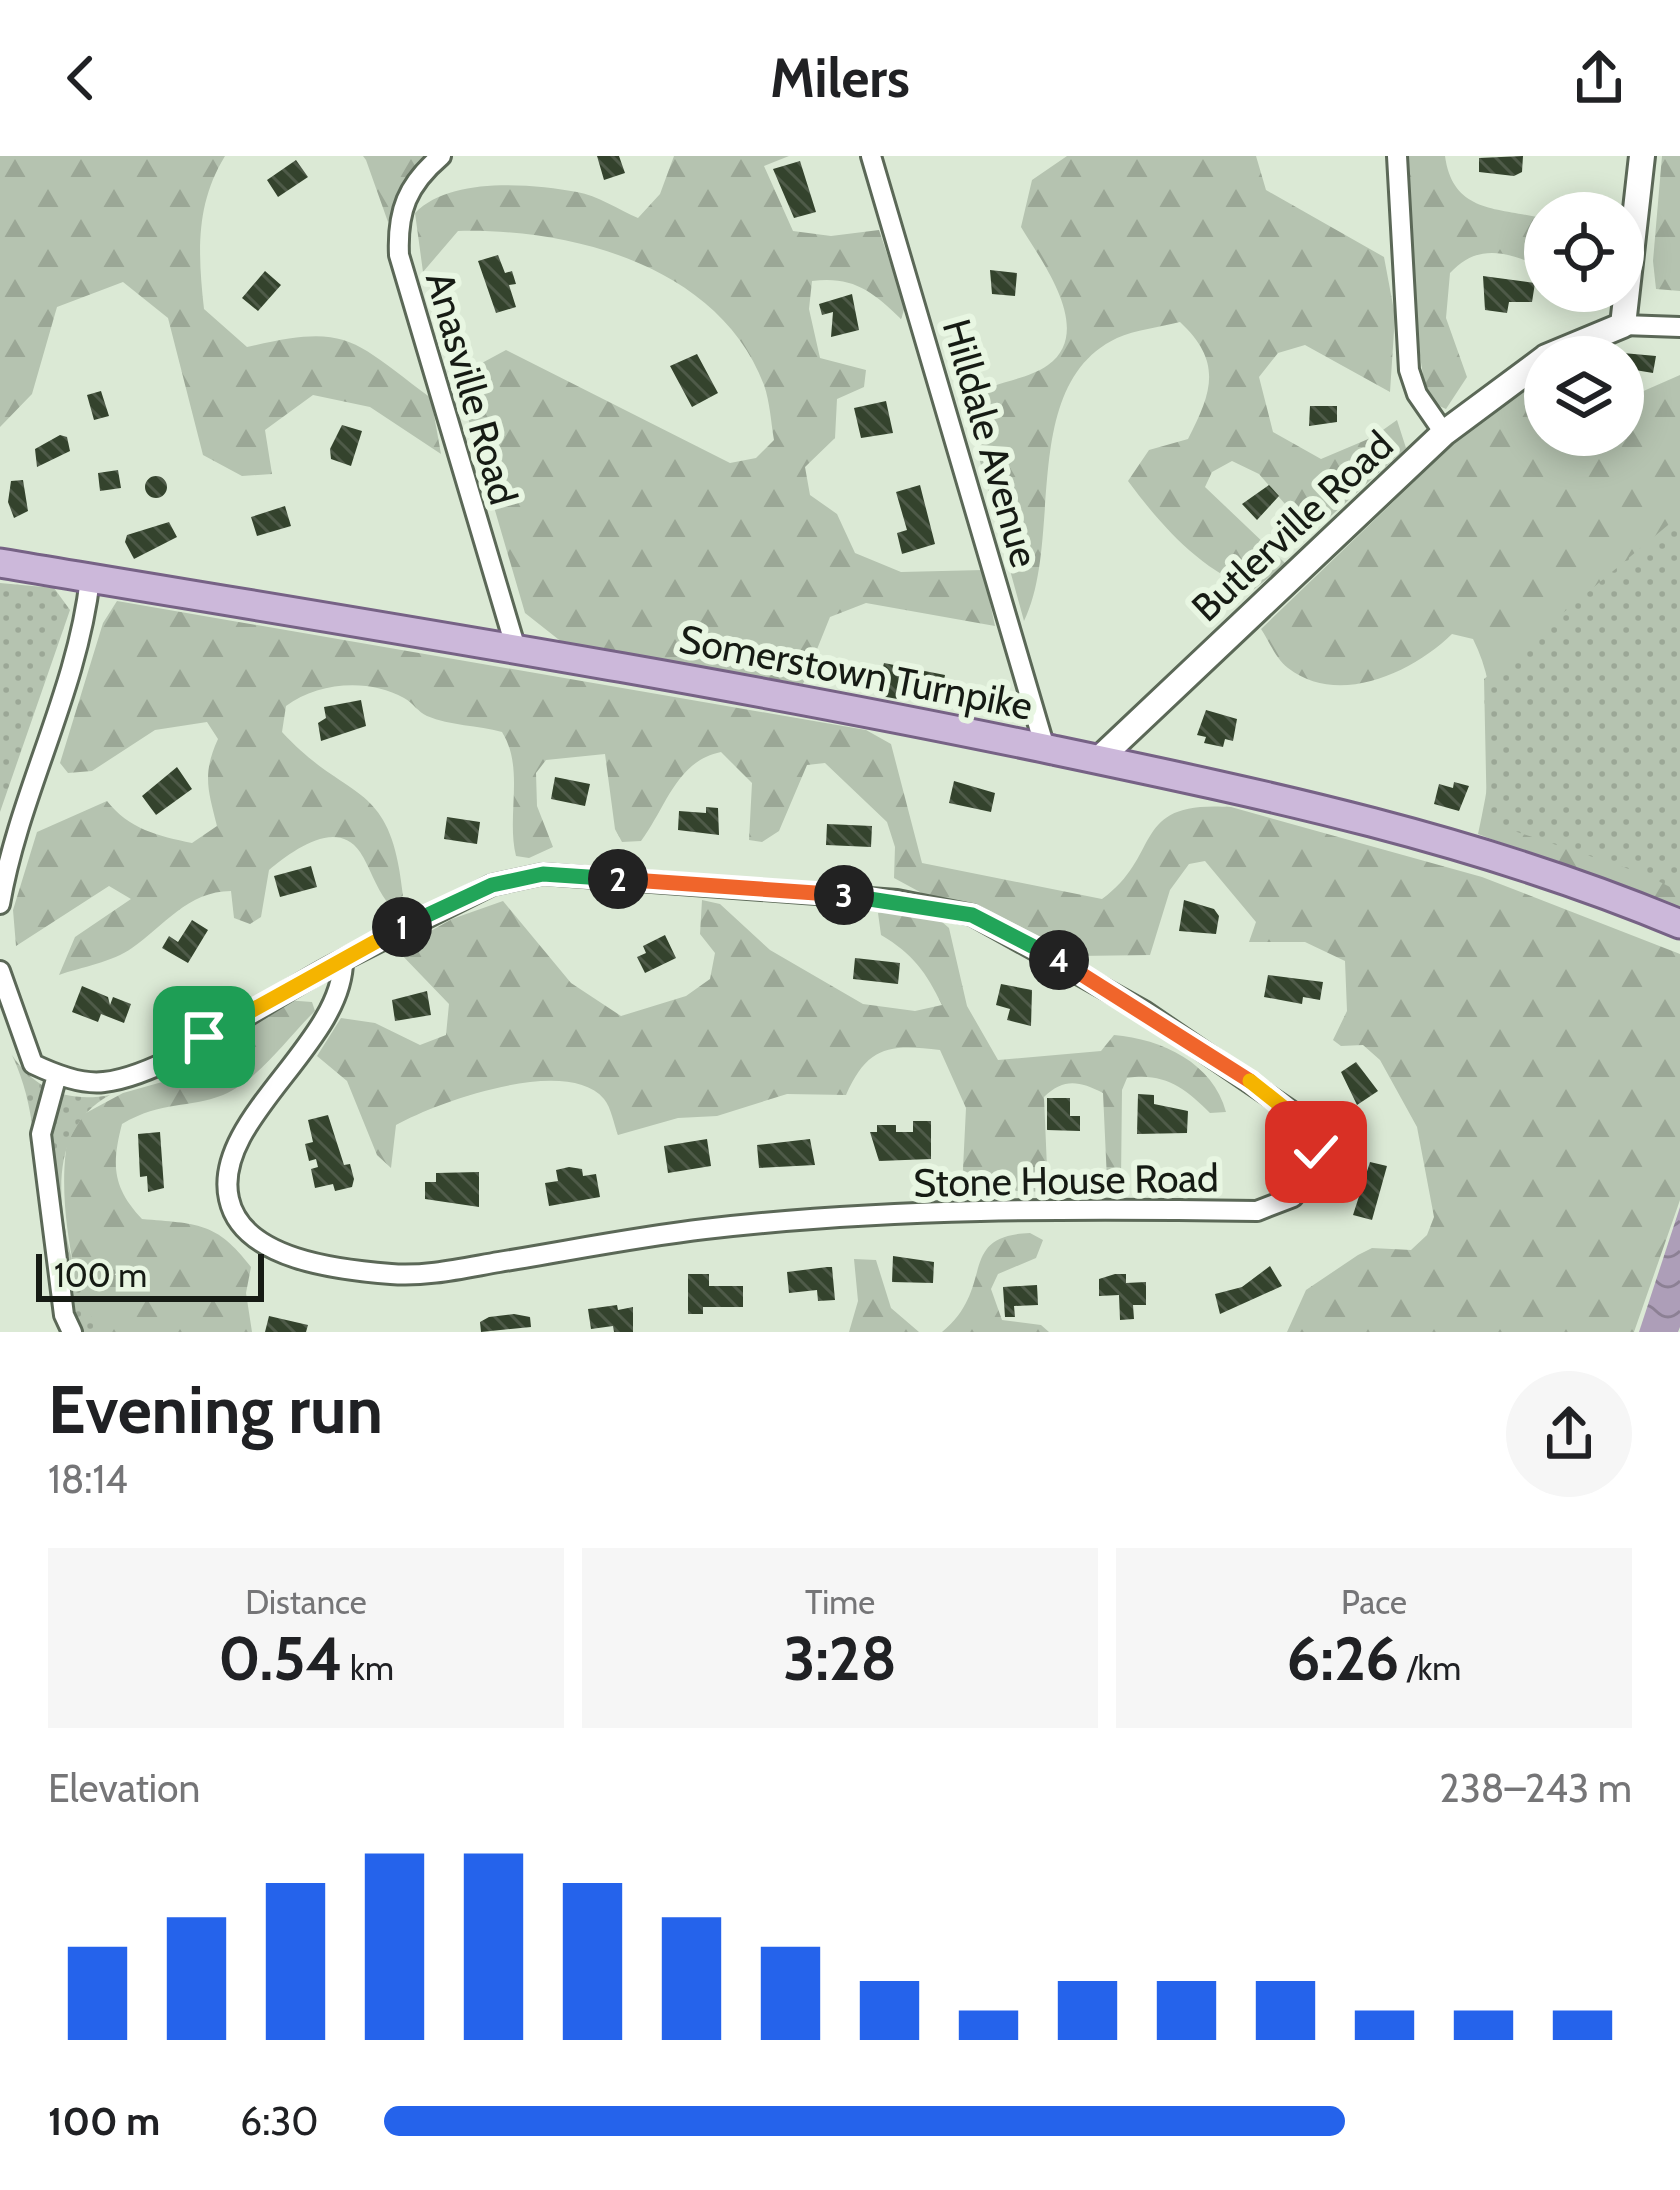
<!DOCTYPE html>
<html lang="en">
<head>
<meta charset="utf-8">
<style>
  body { margin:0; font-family:Cabin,sans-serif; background:#f6f6f6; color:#202124; height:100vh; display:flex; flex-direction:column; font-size:45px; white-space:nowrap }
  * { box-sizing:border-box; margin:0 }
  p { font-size:39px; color:#757577 }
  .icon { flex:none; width:66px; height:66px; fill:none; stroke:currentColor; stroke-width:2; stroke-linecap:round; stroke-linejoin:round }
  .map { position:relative; height:1176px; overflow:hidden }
  .drawer { display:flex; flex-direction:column; background:#fff; flex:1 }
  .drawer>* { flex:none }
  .fabs { position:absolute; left:1524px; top:36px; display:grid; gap:24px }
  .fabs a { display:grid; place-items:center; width:120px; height:120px; border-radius:50%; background:#fff; box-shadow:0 6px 30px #0003; font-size:60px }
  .scale { position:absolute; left:36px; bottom:30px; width:228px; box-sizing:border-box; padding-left:12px; border:6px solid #161b14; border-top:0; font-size:33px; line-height:42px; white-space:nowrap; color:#161b14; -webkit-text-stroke:9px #e8f6e2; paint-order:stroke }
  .pin { position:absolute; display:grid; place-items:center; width:102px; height:102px; color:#fff; margin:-51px; border-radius:24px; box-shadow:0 6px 18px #0006 }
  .km { position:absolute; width:60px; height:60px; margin:-30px; border-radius:50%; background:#222; color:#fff; font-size:33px; line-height:60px; text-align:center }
  .round { display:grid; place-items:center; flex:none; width:126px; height:126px; border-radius:63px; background:#f6f6f6 }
  .overview { display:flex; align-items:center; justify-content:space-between; height:204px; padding:0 48px }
  h1 { font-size:66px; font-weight:700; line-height:90px }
  .metrics { display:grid; grid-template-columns:repeat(3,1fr); gap:18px; height:204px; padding:12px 48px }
  .metrics div { display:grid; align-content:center; border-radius:0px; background:#f6f6f6; text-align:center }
  .metrics b { font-size:60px; font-weight:700 }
  .metrics small { font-size:33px; font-weight:400 }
  .metrics p { font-size:33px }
  .chart { height:336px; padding:24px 48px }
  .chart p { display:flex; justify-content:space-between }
  .chart svg { width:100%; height:216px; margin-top:12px; stroke:#2563eb; stroke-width:6 }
  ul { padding:0 48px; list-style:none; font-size:39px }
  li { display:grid; grid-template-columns:192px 144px 1fr; align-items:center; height:90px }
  li i { height:30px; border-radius:15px; background:#2563eb }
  header { display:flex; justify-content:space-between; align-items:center; height:156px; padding:0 48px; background:#fff; font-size:54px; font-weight:700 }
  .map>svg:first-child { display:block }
  .forest { fill:url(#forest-firs) }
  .park { fill:url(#park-dots) }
  .water { fill:url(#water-waves) }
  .building { fill:url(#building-back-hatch) }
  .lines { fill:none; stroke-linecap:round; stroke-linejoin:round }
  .street-casing { stroke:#5b6857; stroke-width:24 }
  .secondary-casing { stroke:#5b6857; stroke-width:30 }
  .primary-casing { stroke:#766285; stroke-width:33 }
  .street { stroke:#fff; stroke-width:18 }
  .secondary { stroke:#fff; stroke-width:24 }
  .primary { stroke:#ccb8da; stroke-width:27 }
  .split-1-casing { stroke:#fff; stroke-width:24 }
  .split-2-casing { stroke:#fff; stroke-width:24 }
  .split-3-casing { stroke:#fff; stroke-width:24 }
  .split-4-casing { stroke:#fff; stroke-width:24 }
  .split-5-casing { stroke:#fff; stroke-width:24 }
  .split-6-casing { stroke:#fff; stroke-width:24 }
  .split-1 { stroke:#f5b400; stroke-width:15 }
  .split-2 { stroke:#22a559; stroke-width:15 }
  .split-3 { stroke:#f0652b; stroke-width:15 }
  .split-4 { stroke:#22a559; stroke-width:15 }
  .split-5 { stroke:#f0652b; stroke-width:15 }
  .split-6 { stroke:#f5b400; stroke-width:15 }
  .labels { text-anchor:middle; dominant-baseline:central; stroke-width:12; stroke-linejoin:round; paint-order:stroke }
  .street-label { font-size:39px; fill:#161b14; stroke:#e8f6e2 }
</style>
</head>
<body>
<header><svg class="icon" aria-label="back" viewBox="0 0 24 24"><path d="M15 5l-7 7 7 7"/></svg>Milers<svg class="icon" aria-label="share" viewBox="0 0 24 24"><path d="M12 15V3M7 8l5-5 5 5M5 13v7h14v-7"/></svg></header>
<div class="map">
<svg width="1680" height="1176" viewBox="0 0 1680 1176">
  <defs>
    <pattern id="forest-firs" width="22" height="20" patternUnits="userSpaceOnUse" patternTransform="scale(3)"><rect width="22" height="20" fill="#b5c3b0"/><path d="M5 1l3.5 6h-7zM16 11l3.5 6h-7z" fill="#9ba796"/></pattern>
    <pattern id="park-dots" width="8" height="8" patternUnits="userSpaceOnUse" patternTransform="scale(3)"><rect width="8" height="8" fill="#b5c3b0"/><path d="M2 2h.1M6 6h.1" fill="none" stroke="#9ba796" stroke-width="1.8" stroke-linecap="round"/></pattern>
    <pattern id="water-waves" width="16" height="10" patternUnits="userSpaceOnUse" patternTransform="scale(3)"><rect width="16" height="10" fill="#ad9eb8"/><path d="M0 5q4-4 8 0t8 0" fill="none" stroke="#8c8094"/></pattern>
    <pattern id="building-back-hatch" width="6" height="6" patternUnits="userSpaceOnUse" patternTransform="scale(3)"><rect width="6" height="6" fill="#34432d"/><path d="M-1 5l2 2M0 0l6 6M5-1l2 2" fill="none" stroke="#4f5b49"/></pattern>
  </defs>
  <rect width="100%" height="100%" fill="#dbe9d5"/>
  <path class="forest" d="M0 0H225C195 49 198 98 204 153L247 191C349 167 351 183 431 242L441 298 370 251 313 239 265 274 272 318 242 320 203 299 168 162 123 126 57 151 32 238 0 271Z
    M363 0H433L388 66 366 4Z
    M674 0H789L764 10 793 75 831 80 879 74 905 151 901 163C872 135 853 120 812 125L809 153 820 202 866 214 864 231 837 243 835 282 805 311 810 339 837 358 855 397 901 416 983 414 995 470 866 447 830 461 803 528 563 487 525 457 456 221 506 194 730 307 756 302 774 284C771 267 770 246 764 229 719 110 572 72 458 75L423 116 415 57C449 21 529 27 577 36 597 39 619 54 638 62L660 38Z
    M1067 0H1256L1266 34 1384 101 1395 160 1390 236 1305 189 1278 197 1259 221 1273 276 1321 303 1373 281 1397 264 1406 292 1311 378 1259 318 1232 305 1212 316 1205 331 1286 408 1253 434C1200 413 1162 371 1128 325L1149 294 1188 283C1212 236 1223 206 1180 166 1160 171 1135 174 1117 182 1018 229 1064 384 1024 465L970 269 969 244C992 224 1024 226 1048 209 1095 175 1042 106 1021 71L1032 24Z
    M1402 0H1445C1453 59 1500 51 1545 63V113C1510 97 1480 85 1450 117L1446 162 1467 221 1446 253 1428 245C1411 165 1411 81 1402 0Z
    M1662 0H1680V135L1656 133 1653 105Z
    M1545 218V279H1623V244L1680 219V754L1478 678C1492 614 1504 544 1473 483L1452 478C1412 517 1338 551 1288 512 1276 503 1269 485 1261 473L1494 249Z
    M117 445 866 574 891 588 922 707 1102 743C1164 698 1129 644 1231 651L1482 721 1680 798V1044L1634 1176H1287L1306 1134 1358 1099 1372 1092 1411 1094 1427 1079 1434 1061 1417 971 1380 904 1363 889 1341 890 1333 884 1347 855 1345 805 1305 786H1249L1256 766 1205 705 1189 708 1170 734 1150 799 1078 800 982 751 931 742 894 722 895 691 887 666 825 607 807 609 779 675 762 686 749 684 752 627 721 596C676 605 666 652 641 685L622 686 615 673 605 598 546 604 536 617 537 650 553 691 529 702 516 700C506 659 525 613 502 576 478 569 450 570 427 560 418 556 413 547 404 542 369 522 318 526 286 550L282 576C349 649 391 621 403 740L387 746C375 730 370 711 360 696 336 661 291 696 269 714L261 761 250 768 234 762 231 735C188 735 164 770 132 792 113 806 81 811 59 819L75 781 131 743 109 730 16 790 13 754 37 676 107 645C129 673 158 680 192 687L217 670C208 634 202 618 218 583L207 566 155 574 92 615 68 617 60 607 103 467Z
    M702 744 720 748 770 794 863 848 915 855 942 849C926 816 913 798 881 779L878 757 900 752 933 758 949 772 967 850 998 904 1101 895 1114 879C1162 883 1213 907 1226 956L1210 957C1185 932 1164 916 1127 922L1122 934 1121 1024H1107L1103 937C1079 925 1064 922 1044 941L1048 1036 962 1033 966 952 940 894C889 888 868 890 846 939L787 938 717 960 678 962 618 979C614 969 611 951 604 943 567 899 437 946 396 969L391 1012 377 999 347 925 317 900 341 862 375 867 420 889 446 879 449 848 397 794 452 763 503 745 571 827 621 860 686 840 710 823 715 797 700 778Z
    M285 844 312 846 315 855C287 882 259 924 223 939 188 953 163 944 122 968 111 1010 113 1032 142 1063 197 1068 216 1065 251 1111L246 1137 252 1176H88C72 1105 54 1037 71 965L123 937 219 910 251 869Z
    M1030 1077 1043 1084 1036 1102 998 1118 991 1133 1002 1164 1041 1169 1049 1176H942C997 1131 955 1080 1030 1077Z
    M854 1103 876 1104 891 1152 919 1176H849L858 1145Z"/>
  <path class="park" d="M1680 359V736L1644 718 1487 666 1484 523Z
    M0 427 54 432 70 454 0 656Z
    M12 899C35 934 69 947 110 939 27 983 69 1109 98 1176H72C58 1138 44 1098 40 1057 34 999 37 953 12 899Z"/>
  <path class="water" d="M1680 1051V1171L1678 1176H1639Z"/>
  <path class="building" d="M597 0H619L625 17 604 24Z
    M1523 0 1522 16 1514 20 1479 16V2Z
    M296 4 308 21 278 41 267 24Z
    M800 5 816 56 794 62 773 13Z
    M498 99 505 117 512 115 516 128 509 129 516 151 496 157 478 105Z
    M990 114 1017 117 1015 140 992 138Z
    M265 115 281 129 258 155 242 142Z
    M1483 120 1535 127 1532 146H1509L1507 157 1485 154Z
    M852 138 859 174 831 181 833 156 822 159 819 148Z
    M1623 197 1656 200 1653 217 1629 213 1623 219Z
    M697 198 718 237 692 251 670 210Z
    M101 235 109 260 94 264 87 239Z
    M886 245 893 277 861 282 854 252Z
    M1310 250H1337V266L1309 270Z
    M342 269 362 275 351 310 331 303 330 293Z
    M60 279 67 281 70 295 37 311 35 293Z
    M118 314 121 332 100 335 98 317Z
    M145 331a11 11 0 1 1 22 0a11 11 0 1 1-22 0Z
    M23 324 28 355 14 362 8 346 11 325Z
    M920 329 935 388 902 398 897 377 907 374 896 336Z
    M1269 329 1279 340 1257 364 1242 348Z
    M285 350 291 370 257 380 251 361Z
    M169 366 177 381 134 403 125 386 127 379Z
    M884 507 945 519 942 536 911 530 908 545 876 539Z
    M361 544 366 570 321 585 318 567 326 562 324 551Z
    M1206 554 1237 563 1233 585 1225 583 1223 591 1204 587 1206 581 1197 579Z
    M177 611 192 633 156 659 142 640Z
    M555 621 590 628 585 650 551 643Z
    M954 625 995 637 991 656 949 647Z
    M1454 626 1469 630 1459 655 1434 648 1439 628 1453 632Z
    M706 651 718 652 719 679 678 674 679 655 706 657Z
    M447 661 480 666 477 688 444 683Z
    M827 668 872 670 871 691 826 689Z
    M311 710 317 731 280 741 274 720Z
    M1184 744 1214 753 1219 760 1216 778 1179 775Z
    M192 764 208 774 188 807 162 792 169 780 178 786Z
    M665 779 676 802 645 817 637 801 646 797 643 790Z
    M855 802 900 807 898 828 853 823Z
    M1268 819 1323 826 1320 844 1303 841 1302 848 1264 841Z
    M1001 828 1032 834 1031 870 1007 864 1010 853 996 849Z
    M82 830 108 841 110 849 113 841 131 848 124 867 101 858 98 866 72 856Z
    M427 835 431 859 395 865 392 844Z
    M1356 906 1378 935 1357 949 1341 916Z
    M1138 938 1154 939V948L1188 955 1187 977 1137 978Z
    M1047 942H1070V960H1080V975L1047 974Z
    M328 959 344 1009 350 1008 354 1023 352 1031 335 1035 333 1028 315 1032 311 1013 318 1011 316 1003 309 1005 305 988 313 986 308 964Z
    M913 965H931V1003L879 1005 870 976H877V969H896V976H913Z
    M160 976 164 1032 148 1036 147 1020 140 1021 138 978Z
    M707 983 711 1010 668 1017 664 990Z
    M810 983 815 1009 759 1012 757 989Z
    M1370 1006 1387 1010 1372 1064 1353 1059Z
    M569 1011 582 1013 583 1020 596 1018 600 1041 549 1050 545 1027 558 1025 556 1014Z
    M479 1016V1051L425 1043V1026H436V1017Z
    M893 1100 934 1106 933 1127 892 1126Z
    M1270 1110 1282 1130 1220 1158 1215 1138 1242 1131Z
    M827 1111H832L835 1144 818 1145 817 1134 789 1137 787 1116Z
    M688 1118H709V1130H743V1151H703V1158H688Z
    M1115 1118H1126V1127L1146 1126V1149H1133L1134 1163 1120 1164 1119 1139 1099 1140V1123Z
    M1037 1129 1038 1149 1014 1150 1015 1161H1005L1003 1131Z
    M617 1149 618 1154 633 1151V1176H614L613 1170 591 1173 588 1153Z
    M514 1158 530 1161 531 1171 481 1176 480 1166 489 1161Z
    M269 1160 308 1169 306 1176H265Z"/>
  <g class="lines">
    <defs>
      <path id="street" d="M441 0C407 29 397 55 399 99L516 493
        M871 0 1045 592
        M1397 0 1409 214 1417 238 1444 277
        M1623 169 1680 171
        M543 718 897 744 972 759 1144 855 1294 957 1309 972 1316 1005 1293 1041 1257 1055C1074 1052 886 1052 705 1073 636 1081 567 1095 499 1106 464 1112 426 1121 391 1118 340 1114 242 1104 229 1043 211 964 344 887 343 804L492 729Z
        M0 748C19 637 77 537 90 423
        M0 815 33 908C54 918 81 929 104 926 172 919 277 835 343 804
        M57 919 41 978 64 1159 72 1176"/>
      <path id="secondary" d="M1546 201 1623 169 1642 0
        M1098 604 1444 277 1545 202"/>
      <path id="primary" d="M0 407C352 466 704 521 1053 594 1267 639 1477 683 1680 768"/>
    </defs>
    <use href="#street" class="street-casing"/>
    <use href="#secondary" class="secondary-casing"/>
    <use href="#primary" class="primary-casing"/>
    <use href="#street" class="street"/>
    <use href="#secondary" class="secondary"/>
    <use href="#primary" class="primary"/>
  </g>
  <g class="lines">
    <defs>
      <path id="split-1" d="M204 881 402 771"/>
      <path id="split-2" d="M402 771 492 729 543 718 618 723"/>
      <path id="split-3" d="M618 723 844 739"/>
      <path id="split-4" d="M844 739 972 759 1059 804"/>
      <path id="split-5" d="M1059 804 1250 925"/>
      <path id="split-6" d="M1250 925 1309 972 1316 996"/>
    </defs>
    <use href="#split-1" class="split-1-casing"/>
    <use href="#split-2" class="split-2-casing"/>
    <use href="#split-3" class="split-3-casing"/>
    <use href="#split-4" class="split-4-casing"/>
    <use href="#split-5" class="split-5-casing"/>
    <use href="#split-6" class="split-6-casing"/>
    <use href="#split-1" class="split-1"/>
    <use href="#split-2" class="split-2"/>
    <use href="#split-3" class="split-3"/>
    <use href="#split-4" class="split-4"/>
    <use href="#split-5" class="split-5"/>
    <use href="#split-6" class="split-6"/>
  </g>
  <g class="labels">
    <g class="street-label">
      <text transform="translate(472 232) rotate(74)">Anasville Road</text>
      <text transform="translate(991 287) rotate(74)">Hilldale Avenue</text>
      <text transform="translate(1292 370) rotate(-43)">Butlerville Road</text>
      <text transform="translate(856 516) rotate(11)">Somerstown Turnpike</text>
      <text transform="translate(1066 1024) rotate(-1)">Stone House Road</text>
    </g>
  </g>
</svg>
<div class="fabs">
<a><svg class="icon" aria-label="locate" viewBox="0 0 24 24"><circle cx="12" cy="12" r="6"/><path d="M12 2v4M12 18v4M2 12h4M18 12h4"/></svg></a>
<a><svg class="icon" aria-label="layers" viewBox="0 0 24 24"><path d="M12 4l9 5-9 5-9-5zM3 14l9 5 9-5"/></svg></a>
</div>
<div class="scale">100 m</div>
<div class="pin" style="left:204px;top:881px;background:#1e9e55"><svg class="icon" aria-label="arrive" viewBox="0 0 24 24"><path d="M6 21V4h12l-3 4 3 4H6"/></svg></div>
<div class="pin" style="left:1316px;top:996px;background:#d93025"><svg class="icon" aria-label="check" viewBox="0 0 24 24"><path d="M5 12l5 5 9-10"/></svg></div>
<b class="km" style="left:402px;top:771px">1</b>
<b class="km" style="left:618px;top:723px">2</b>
<b class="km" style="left:844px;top:739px">3</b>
<b class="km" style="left:1059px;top:804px">4</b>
</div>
<section class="drawer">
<div class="overview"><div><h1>Evening run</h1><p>18:14</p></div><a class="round"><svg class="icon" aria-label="share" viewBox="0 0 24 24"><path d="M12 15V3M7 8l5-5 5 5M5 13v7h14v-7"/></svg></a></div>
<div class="metrics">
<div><p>Distance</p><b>0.54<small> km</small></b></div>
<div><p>Time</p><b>3:28</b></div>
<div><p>Pace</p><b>6:26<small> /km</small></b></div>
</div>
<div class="chart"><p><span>Elevation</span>238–243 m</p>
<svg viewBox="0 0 160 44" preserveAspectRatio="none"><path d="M5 44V25M15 44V19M25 44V12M35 44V6M45 44V6M55 44V12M65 44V19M75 44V25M85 44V32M95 44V38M105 44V32M115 44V32M125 44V32M135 44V38M145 44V38M155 44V38"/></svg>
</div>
<ul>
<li><b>100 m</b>6:30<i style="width:77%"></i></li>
</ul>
</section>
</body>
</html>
